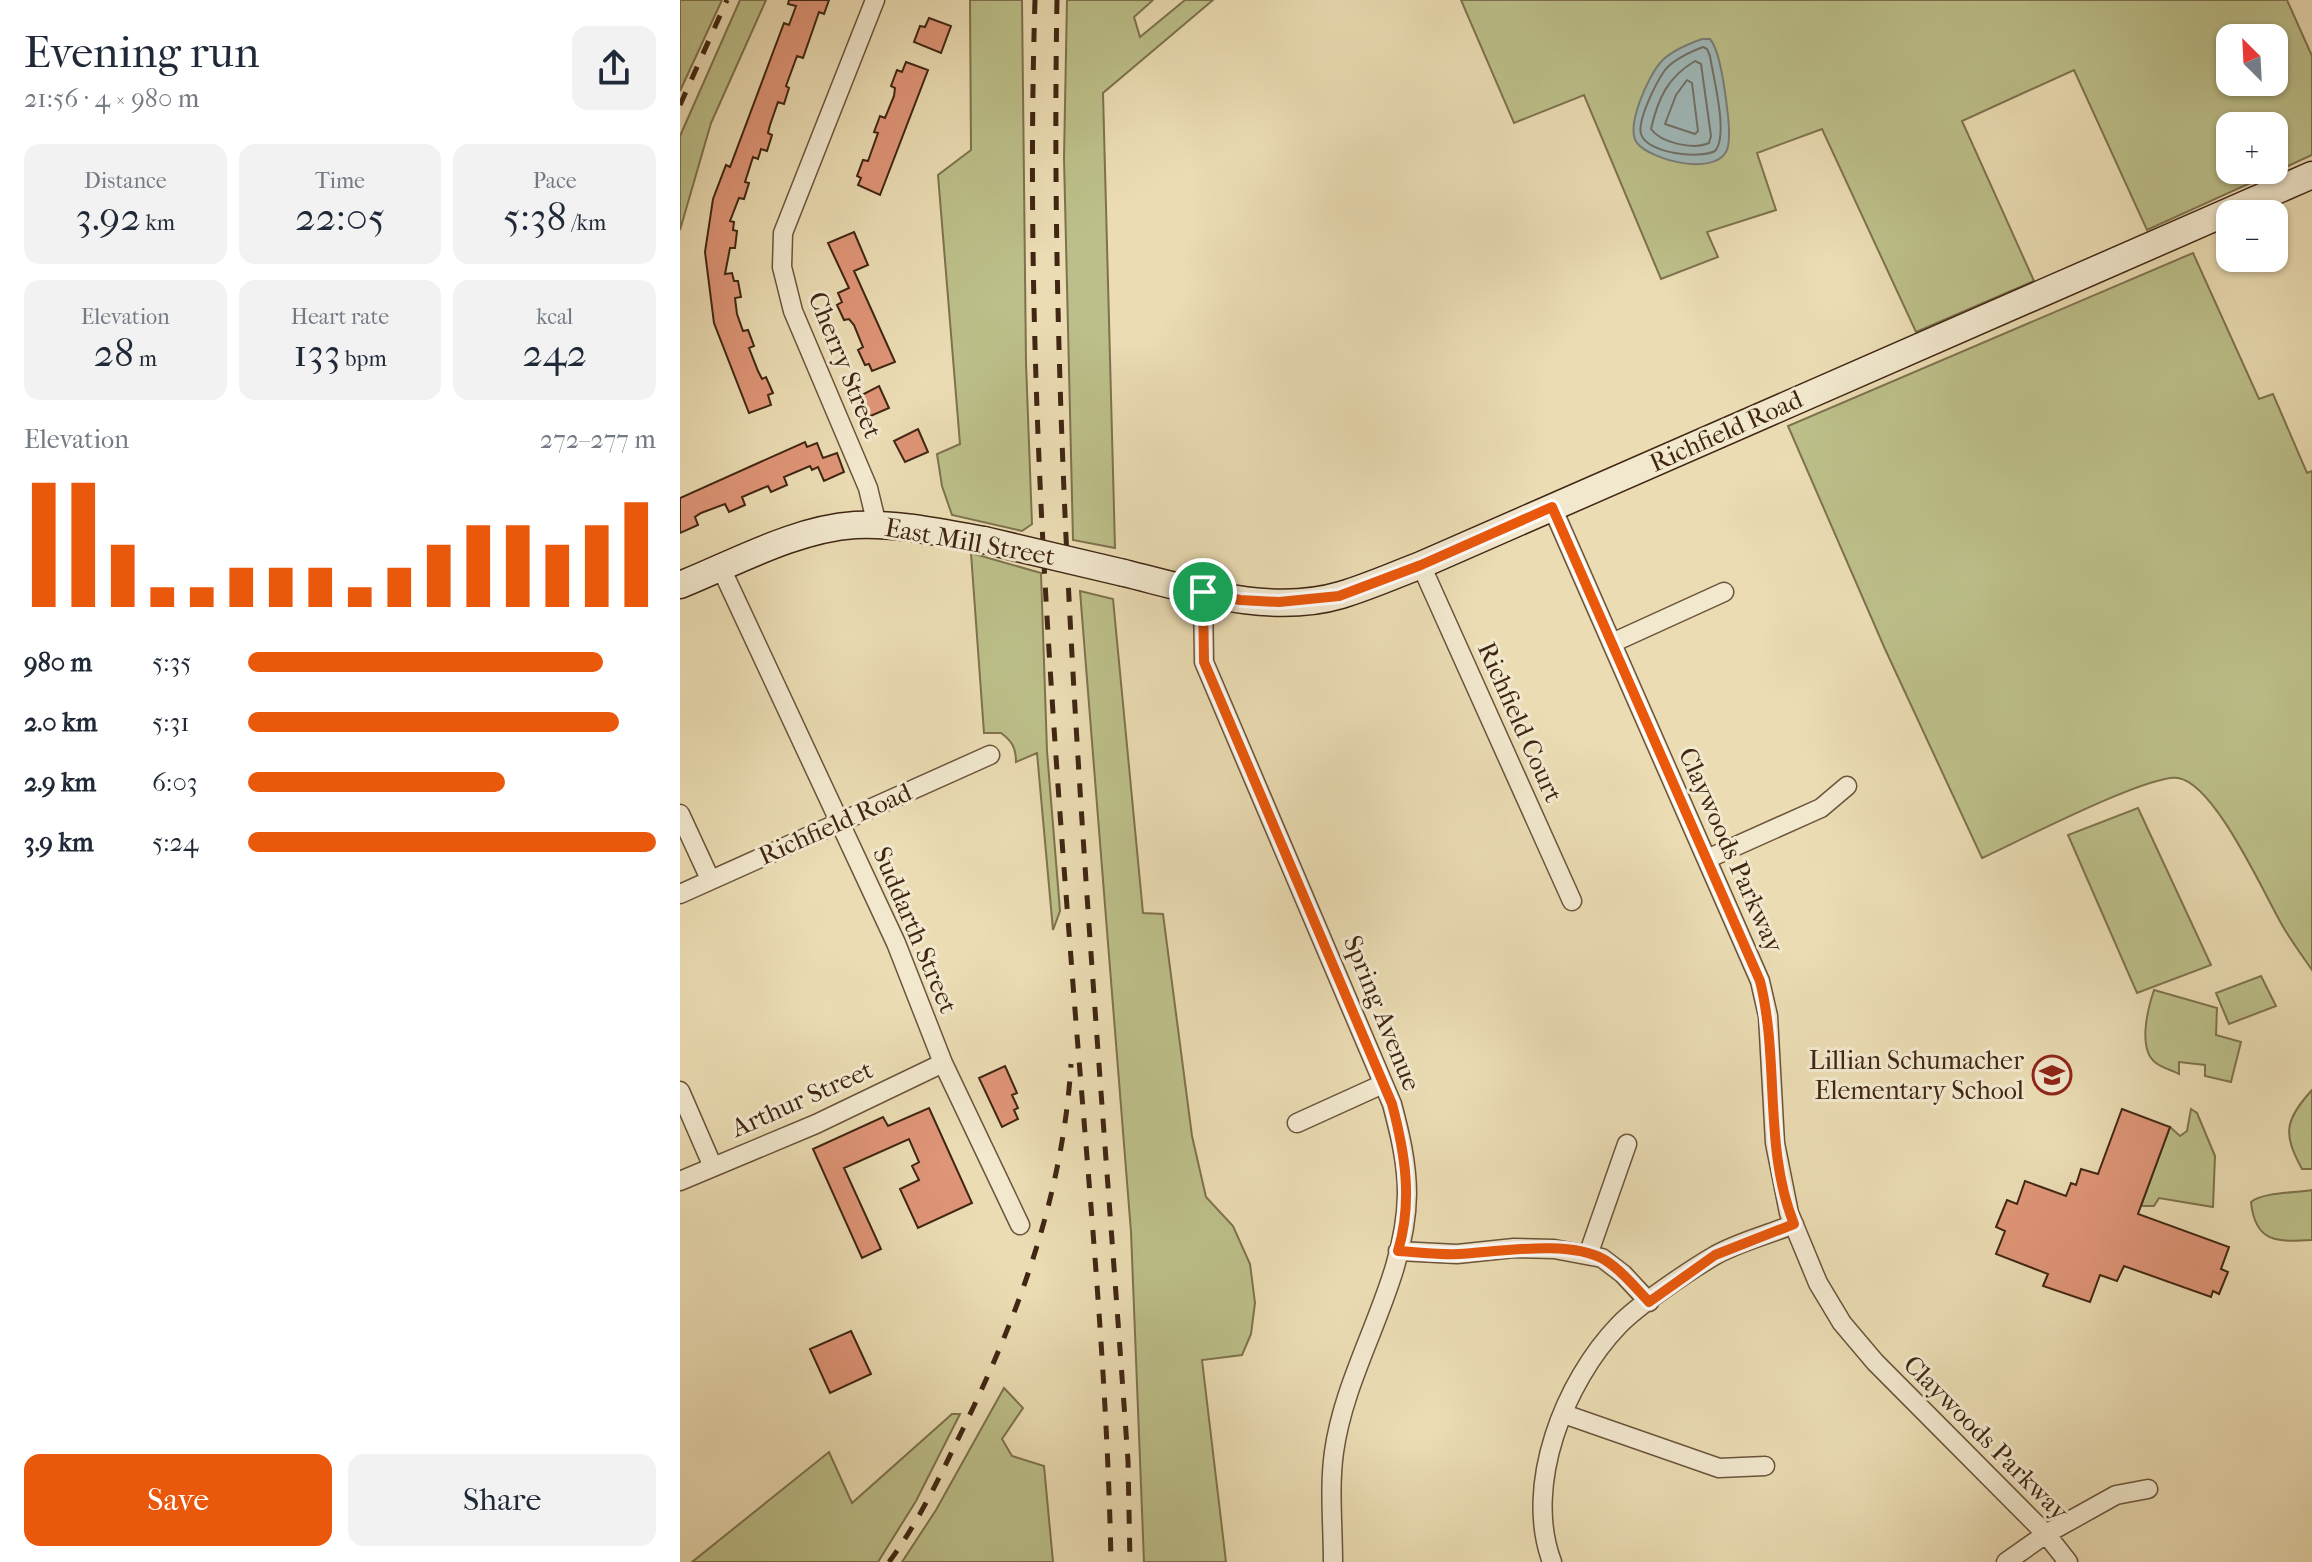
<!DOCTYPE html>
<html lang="en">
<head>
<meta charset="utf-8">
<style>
  body { margin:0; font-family:"IM FELL French Canon",serif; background:#f2f2f3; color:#1f2937; height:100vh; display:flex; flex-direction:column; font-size:30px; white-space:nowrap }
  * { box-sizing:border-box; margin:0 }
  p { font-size:26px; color:#747a83 }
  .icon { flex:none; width:44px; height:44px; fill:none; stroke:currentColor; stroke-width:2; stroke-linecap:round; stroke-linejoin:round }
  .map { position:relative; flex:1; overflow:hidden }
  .sheet { display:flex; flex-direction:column; background:#fff; width:680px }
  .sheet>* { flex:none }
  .needle { width:52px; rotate:336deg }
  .tools { position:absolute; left:1536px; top:24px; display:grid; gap:16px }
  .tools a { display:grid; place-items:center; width:72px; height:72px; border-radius:16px; background:#fff; box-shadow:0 2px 6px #0004; font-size:40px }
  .pin { position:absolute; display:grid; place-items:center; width:68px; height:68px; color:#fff; margin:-34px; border:4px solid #fff; border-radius:50%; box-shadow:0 2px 8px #0007 }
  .round { display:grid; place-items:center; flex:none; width:84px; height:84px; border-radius:16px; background:#f2f2f3 }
  .headline { display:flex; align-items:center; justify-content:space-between; height:136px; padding:0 24px }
  h1 { font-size:44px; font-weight:600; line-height:60px }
  .stats { display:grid; grid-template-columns:repeat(3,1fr); gap:12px; height:136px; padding:8px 24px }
  .stats div { display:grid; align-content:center; border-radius:16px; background:#f2f2f3; text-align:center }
  .stats b { font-size:40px; font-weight:600 }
  .stats small { font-size:22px; font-weight:400 }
  .stats p { font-size:22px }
  .chart { height:224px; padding:16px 24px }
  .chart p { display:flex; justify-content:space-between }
  .chart svg { width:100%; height:144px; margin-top:8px; stroke:#ea580c; stroke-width:6 }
  .button { display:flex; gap:16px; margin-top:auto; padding:16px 24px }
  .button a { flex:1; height:92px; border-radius:16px; background:#ea580c; color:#fff; font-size:32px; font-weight:600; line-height:92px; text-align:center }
  .button a+a { background:#f2f2f3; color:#1f2937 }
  ul { padding:0 24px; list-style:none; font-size:26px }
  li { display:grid; grid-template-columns:128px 96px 1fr; align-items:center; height:60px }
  li i { height:20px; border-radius:10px; background:#ea580c }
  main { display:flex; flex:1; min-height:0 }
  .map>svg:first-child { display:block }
  .green { fill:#bcbf89; stroke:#7e724e; stroke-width:2; fill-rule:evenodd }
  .water { fill:#9fb8b9; stroke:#797e77; stroke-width:2 }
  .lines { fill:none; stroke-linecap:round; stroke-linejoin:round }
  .shore { stroke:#706f66; stroke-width:2 }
  .building { fill:#df9577; stroke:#402613; stroke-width:2 }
  .street-casing { stroke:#6b543b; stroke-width:21 }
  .secondary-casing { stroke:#402613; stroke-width:29 }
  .street { stroke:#f2e8ce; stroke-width:18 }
  .secondary { stroke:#f2e8ce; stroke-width:26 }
  .rail { stroke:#402613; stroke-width:5; stroke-dasharray:14 14; stroke-linecap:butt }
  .secondary-bridge-casing { stroke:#402613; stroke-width:29; stroke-linecap:butt }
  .secondary-bridge { stroke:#f2e8ce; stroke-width:26 }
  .route-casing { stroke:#fff; stroke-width:16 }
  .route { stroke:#ea580c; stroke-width:10 }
  .labels { text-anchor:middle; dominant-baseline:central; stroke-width:6; stroke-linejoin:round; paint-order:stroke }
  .street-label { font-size:26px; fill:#402613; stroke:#f2e8ce }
  .poi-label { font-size:26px; fill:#402613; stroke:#f2e8ce; text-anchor:end }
</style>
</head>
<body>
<main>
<section class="sheet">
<div class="headline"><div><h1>Evening run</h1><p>21:56 · 4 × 980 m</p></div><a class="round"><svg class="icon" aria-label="share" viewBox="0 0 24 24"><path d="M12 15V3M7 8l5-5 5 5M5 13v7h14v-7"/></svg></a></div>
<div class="stats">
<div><p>Distance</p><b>3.92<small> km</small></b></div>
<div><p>Time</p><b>22:05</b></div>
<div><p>Pace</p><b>5:38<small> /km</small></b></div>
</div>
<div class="stats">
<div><p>Elevation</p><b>28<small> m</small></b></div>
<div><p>Heart rate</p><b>133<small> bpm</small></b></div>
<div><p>kcal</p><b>242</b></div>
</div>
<div class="chart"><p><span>Elevation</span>272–277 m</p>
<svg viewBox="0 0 160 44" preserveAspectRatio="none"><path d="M5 44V6M15 44V6M25 44V25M35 44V38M45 44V38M55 44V32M65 44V32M75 44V32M85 44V38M95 44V32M105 44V25M115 44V19M125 44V19M135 44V25M145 44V19M155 44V12"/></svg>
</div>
<ul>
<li><b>980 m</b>5:35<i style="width:87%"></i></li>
<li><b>2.0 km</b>5:31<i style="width:91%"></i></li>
<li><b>2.9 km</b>6:03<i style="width:63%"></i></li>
<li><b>3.9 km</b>5:24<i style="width:100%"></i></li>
</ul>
<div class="button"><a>Save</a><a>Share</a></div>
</section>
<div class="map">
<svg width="1632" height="1562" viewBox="0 0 1632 1562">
  <rect width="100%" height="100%" fill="#ebdcb3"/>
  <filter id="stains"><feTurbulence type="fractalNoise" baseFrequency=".0025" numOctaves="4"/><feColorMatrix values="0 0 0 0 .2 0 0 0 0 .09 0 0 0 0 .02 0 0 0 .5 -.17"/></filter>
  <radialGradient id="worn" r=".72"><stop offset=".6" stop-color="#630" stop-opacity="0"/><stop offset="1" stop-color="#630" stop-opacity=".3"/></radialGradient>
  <path class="green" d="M0 0H42L0 91Z
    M60 0H86L31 123 0 230V136Z
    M290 0H342L346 363 352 524 342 531 272 515 262 486 257 454 280 444 258 175 291 150Z
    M387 0H473L454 17 460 37 505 0H533L423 93 435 548 393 540 384 158Z
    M781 0H1607L1632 56V155L1467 230 1394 70 1282 121 1354 281 1236 332 1142 129 1077 153 1096 210 1027 232 1038 257 981 279 904 95 834 123ZM1550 38H1594V82H1550ZM1550 126H1594V170H1550Z
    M1513 253 1579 399 1593 394 1627 473 1632 471V970C1623 957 1613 943 1605 930 1585 897 1536 784 1498 778 1470 773 1335 843 1302 858L1205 649 1108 426Z
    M291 553 361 573 367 751 380 911 373 930 357 753 336 762C336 748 332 741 321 733H304Z
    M400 591 433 599 463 913 483 914 512 1136 526 1197 553 1226 570 1264 575 1303 571 1334 562 1355 522 1360 546 1562H464L451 1232Z
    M1458 808 1531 965 1457 993 1388 835Z
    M1581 976 1596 1006 1549 1024 1536 993Z
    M1474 990 1537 1008 1536 1035 1561 1042 1551 1082 1525 1076V1065L1499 1062V1074C1492 1070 1482 1068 1476 1063 1457 1049 1468 1008 1474 990Z
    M1632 1090V1169H1622C1603 1134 1604 1121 1632 1090Z
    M1511 1109 1517 1113 1535 1156 1533 1207 1479 1198 1474 1206H1461L1490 1127 1500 1136 1507 1131Z
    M1632 1190V1240C1597 1242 1575 1243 1571 1202 1583 1192 1615 1193 1632 1190Z
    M324 1388 343 1408 322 1439 332 1456 364 1466 373 1562H222L256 1510Z
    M272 1414H280L236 1501 198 1562H12L149 1452 172 1503Z"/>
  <path class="water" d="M1022 39H1030C1041 51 1046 98 1048 116 1049 126 1051 143 1046 152 1032 176 971 160 957 143 945 127 968 77 980 63 989 52 1008 44 1022 39Z"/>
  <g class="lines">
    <path class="shore" d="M1023 47 1027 49 1030 56C1033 77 1049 135 1035 151 1020 159 967 154 961 134 957 120 977 81 985 70 994 59 1010 52 1023 47Z
      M1015 61 1021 64 1031 136 1029 143C1013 150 981 143 971 129 978 98 988 77 1015 61Z
      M1007 80 1012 83 1018 131 1015 134 985 124 996 95Z"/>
  </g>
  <path class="building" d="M109 0H149L144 14 139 12 123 58 117 56 106 86 109 88 104 104 98 102 90 125 88 133 92 135 87 151 81 149 78 159 73 157 65 182 69 183 64 199 59 198 50 221 54 222 53 230 57 231 55 248H50L45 274 52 273 54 281H58L61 297 55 298 57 314 63 331 68 330 74 346 69 348 78 371 82 379 86 377 93 393 88 395 91 405 69 413 34 323 25 252 33 199 46 165 50 167 104 23 109 25 116 6 108 4Z
    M249 18 271 26 261 53 234 42 240 26 245 27Z
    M226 62 248 70 200 195 178 185 181 178 177 176 183 160 188 161 198 133 194 132 200 116 205 118 214 96 215 88 211 86 217 70 222 72Z
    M174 232 188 265 174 271 215 362 192 371 189 364 185 365 178 350 183 347 174 325 169 319 164 320 157 305 162 302 158 293 169 288 148 243Z
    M199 386 209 408 186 418 176 398Z
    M238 429 248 452 225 462 214 441Z
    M125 442 127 447 137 443 143 458 157 453 164 472 144 481 138 467 132 470 130 466 104 477 107 485 91 492 88 486 62 497 65 505 49 512 45 504 21 513 15 517 18 525 0 533V498Z
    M325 1066 337 1093 332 1095 338 1108 334 1110 338 1119 322 1127 299 1078Z
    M249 1108 292 1203 238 1228 220 1189 239 1180 232 1166 239 1162 229 1139 164 1168 201 1249 182 1258 133 1149 203 1117 208 1126Z
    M1442 1109 1490 1127 1458 1214 1549 1247 1541 1269 1548 1272 1539 1294 1533 1291 1531 1297 1444 1266 1437 1281 1420 1275 1410 1302 1363 1286 1368 1274 1316 1254 1325 1231 1316 1227 1327 1200 1337 1204 1345 1181 1386 1196 1391 1183 1396 1185 1401 1169 1418 1174Z
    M171 1331 191 1374 150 1393 130 1349Z"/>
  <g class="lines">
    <defs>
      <path id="street" d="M195 0 103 233 102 267 113 311 188 488 197 525
        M872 507 1080 981 1088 1016 1095 1143 1109 1213 1138 1283 1162 1323 1195 1362 1366 1534 1388 1562
        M741 565 892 901
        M41 568 216 943 263 1063 340 1225
        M523 592 524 662 712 1104C720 1134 727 1163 727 1194 726 1284 666 1364 654 1452 649 1487 653 1526 653 1562
        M932 643 1044 592
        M0 814 30 879
        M1027 859 1141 808 1167 786
        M0 894 310 755
        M0 1091 33 1167
        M617 1123 703 1084
        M0 1181 136 1124 263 1063
        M718 1251 777 1254 834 1248 874 1249 922 1258 943 1274 969 1302
        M908 1255 947 1144
        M884 1414 1039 1468 1085 1466
        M872 1562C843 1485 885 1381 939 1325 957 1306 1010 1270 1034 1256 1058 1242 1088 1235 1114 1224
        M1326 1562 1366 1534 1436 1495 1468 1489"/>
      <path id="secondary" d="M444 573C513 590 590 616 661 595 688 587 715 575 741 565L1632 175
        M0 585C55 563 115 529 175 525 219 523 262 533 304 540"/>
    </defs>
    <use href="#street" class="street-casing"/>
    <use href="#secondary" class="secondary-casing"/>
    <use href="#street" class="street"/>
    <use href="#secondary" class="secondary"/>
    <path class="rail" d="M355 0C345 319 366 640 391 958 406 1159 427 1360 431 1562
      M377 0C368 488 414 974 448 1461L450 1562
      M0 105 47 0
      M209 1562C238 1523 259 1478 280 1435 338 1317 383 1196 391 1064"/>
    <defs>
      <path id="secondary-bridge" d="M304 540 444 573"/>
    </defs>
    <use href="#secondary-bridge" class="secondary-bridge-casing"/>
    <use href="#secondary-bridge" class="secondary-bridge"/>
  </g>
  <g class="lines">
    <defs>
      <path id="route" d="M872 507 1080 981C1100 1061 1083 1147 1114 1224L1035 1255 969 1302C955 1287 942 1271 925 1260 890 1239 818 1252 779 1254 759 1255 738 1252 718 1251 733 1201 725 1153 712 1104L524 662 523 592 560 600 599 602 659 596 741 565Z"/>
    </defs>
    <use href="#route" class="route-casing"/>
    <use href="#route" class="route"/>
  </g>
  <defs>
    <symbol id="school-ring" viewBox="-11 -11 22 22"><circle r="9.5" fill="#f2e8ce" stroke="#8f2418" stroke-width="1.5"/><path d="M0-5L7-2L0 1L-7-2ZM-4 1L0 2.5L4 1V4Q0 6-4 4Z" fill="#8f2418"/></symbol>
  </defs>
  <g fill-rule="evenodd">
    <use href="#school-ring" x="1350" y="1053" width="44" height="44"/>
  </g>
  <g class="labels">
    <g class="street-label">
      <text transform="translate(165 365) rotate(68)">Cherry Street</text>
      <text transform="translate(1046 431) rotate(-24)">Richfield Road</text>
      <text transform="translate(290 542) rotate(10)">East Mill Street</text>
      <text transform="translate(840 722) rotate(66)">Richfield Court</text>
      <text transform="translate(155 824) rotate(-24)">Richfield Road</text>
      <text transform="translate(1051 850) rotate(66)">Claywoods Parkway</text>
      <text transform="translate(235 930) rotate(67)">Suddarth Street</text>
      <text transform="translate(702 1013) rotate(68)">Spring Avenue</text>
      <text transform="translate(122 1099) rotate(-24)">Arthur Street</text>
      <text transform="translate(1306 1438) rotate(45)">Claywoods Parkway</text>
    </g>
    <g class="poi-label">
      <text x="1344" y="1060">Lillian Schumacher<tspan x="1344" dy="30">Elementary School</tspan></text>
    </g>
  </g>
  <rect width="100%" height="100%" filter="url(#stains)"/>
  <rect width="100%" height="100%" fill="url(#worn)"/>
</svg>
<div class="tools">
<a><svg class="needle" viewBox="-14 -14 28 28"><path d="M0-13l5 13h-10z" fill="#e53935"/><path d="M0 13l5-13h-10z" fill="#747a83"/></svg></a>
<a>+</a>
<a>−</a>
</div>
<div class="pin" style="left:523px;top:592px;background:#1e9e55"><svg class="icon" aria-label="arrive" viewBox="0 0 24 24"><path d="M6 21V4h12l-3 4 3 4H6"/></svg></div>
</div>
</main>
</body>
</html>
